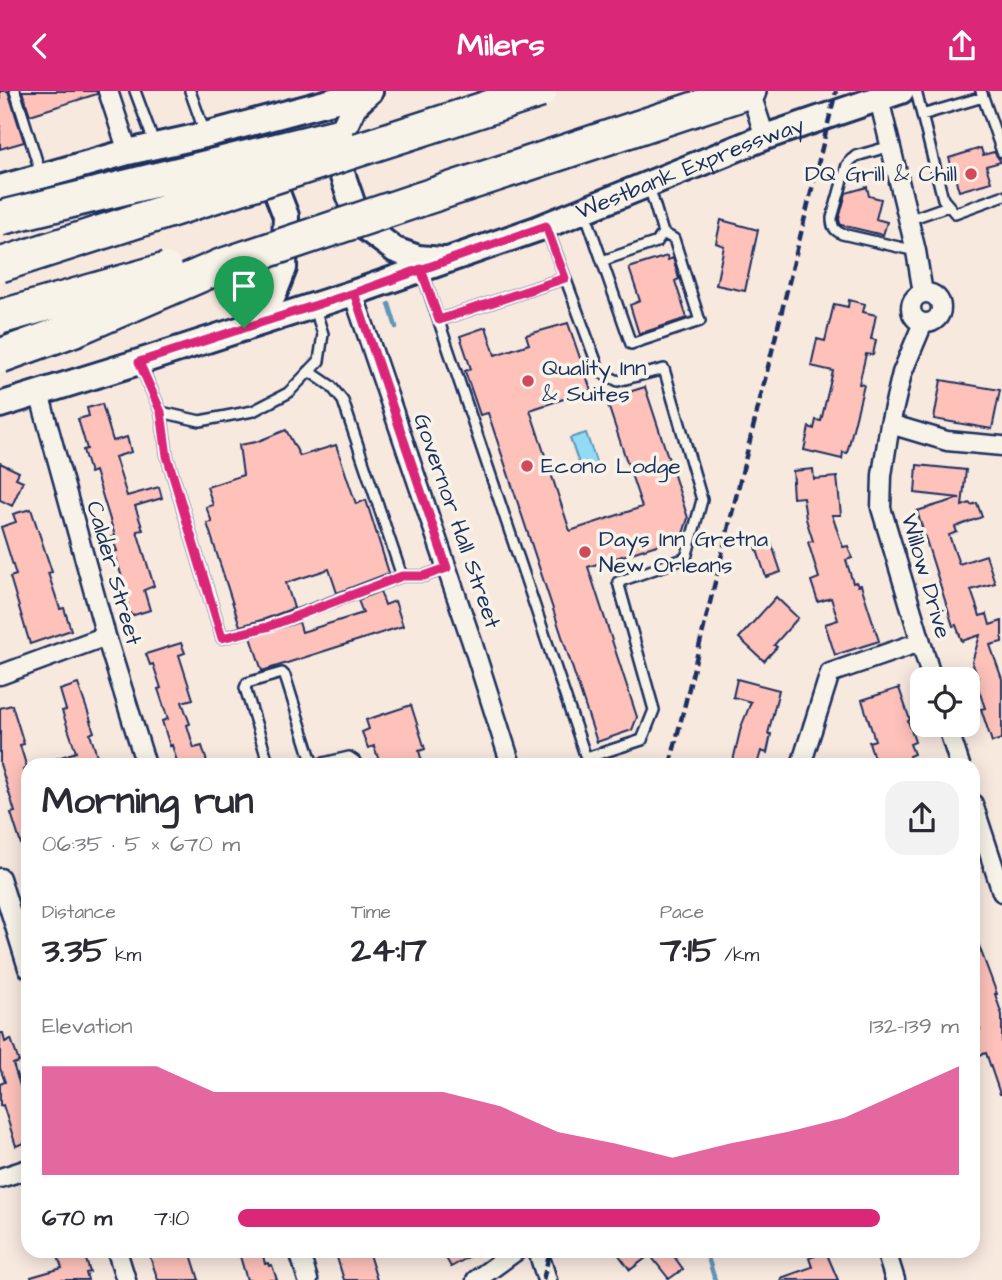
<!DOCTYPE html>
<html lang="en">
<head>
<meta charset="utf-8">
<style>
  body { margin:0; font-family:"Architects Daughter",sans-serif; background:#f2f2f3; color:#2b2b33; height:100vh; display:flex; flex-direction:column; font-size:26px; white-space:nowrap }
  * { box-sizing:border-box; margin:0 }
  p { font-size:23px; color:#7c7c81 }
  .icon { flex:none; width:38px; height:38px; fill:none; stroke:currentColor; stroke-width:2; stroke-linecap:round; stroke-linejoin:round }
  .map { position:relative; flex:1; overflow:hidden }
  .details { position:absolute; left:21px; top:667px; width:959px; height:500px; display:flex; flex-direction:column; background:#fff; border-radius:21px; box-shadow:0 4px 18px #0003 }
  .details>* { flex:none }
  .controls { position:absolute; left:910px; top:576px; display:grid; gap:14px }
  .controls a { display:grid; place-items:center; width:70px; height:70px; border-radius:14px; background:#fff; box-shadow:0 4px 18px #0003; font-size:35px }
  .pin { position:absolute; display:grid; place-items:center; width:60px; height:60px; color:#fff; margin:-72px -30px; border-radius:50% 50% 50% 0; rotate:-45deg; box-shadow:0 0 7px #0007 }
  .pin .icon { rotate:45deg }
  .round { display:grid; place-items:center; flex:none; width:74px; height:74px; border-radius:21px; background:#f2f2f3 }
  .overview { display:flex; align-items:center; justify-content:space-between; height:119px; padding:0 21px }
  h1 { font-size:38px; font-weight:700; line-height:52px }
  .figures { display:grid; grid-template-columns:repeat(3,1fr); gap:10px; height:119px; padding:7px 21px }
  .figures div { display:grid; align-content:center }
  .figures b { font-size:35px; font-weight:700 }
  .figures small { font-size:19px; font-weight:400 }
  .figures p { font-size:19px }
  .chart { height:196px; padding:14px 21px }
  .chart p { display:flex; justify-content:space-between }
  .chart svg { width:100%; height:126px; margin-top:7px; fill:#db2777; opacity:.7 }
  ul { padding:0 21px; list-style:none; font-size:23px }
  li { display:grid; grid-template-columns:112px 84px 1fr; align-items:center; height:52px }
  li i { height:18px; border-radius:9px; background:#db2777 }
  header { display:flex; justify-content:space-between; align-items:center; height:91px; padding:0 21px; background:#db2777; color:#fff; font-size:32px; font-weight:700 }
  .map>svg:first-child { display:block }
  .water { fill:#92dbf4; stroke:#6296b8; stroke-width:2 }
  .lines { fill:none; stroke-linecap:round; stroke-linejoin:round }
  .stream { stroke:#6296b8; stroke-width:4.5 }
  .building { fill:#fec2bb; stroke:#1b2f5e; stroke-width:2 }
  .service-casing { stroke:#1b2f5e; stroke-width:14 }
  .minor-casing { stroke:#1b2f5e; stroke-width:23 }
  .secondary-casing { stroke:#1b2f5e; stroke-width:30 }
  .motorway-casing { stroke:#1b2f5e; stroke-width:38 }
  .service { stroke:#f7f3e8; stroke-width:9 }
  .minor { stroke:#f7f3e8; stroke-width:18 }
  .secondary { stroke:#f7f3e8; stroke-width:24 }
  .motorway { stroke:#f7f3e8; stroke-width:33 }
  .rail { stroke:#1b2f5e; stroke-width:4.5; stroke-dasharray:10 5; stroke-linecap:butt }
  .motorway-bridge-casing { stroke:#1b2f5e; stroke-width:38; stroke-linecap:butt }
  .motorway-bridge { stroke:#f7f3e8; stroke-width:33 }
  .route-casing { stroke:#fff; stroke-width:14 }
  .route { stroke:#db2777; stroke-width:9 }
  .poi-dot { fill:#d1495b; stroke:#f7f3e8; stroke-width:2.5 }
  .labels { text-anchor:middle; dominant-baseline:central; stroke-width:7; stroke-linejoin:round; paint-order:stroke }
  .street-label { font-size:23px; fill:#1b2f5e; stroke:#f7f3e8 }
  .poi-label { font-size:23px; fill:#1b2f5e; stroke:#f7f3e8; text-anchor:start }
</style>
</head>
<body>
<header><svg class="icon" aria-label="back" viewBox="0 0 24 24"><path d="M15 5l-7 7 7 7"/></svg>Milers<svg class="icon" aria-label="share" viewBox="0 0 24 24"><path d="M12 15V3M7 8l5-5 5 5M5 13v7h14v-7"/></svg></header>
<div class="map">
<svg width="1002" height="1189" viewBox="0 0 1002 1189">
  <rect width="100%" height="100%" fill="#f8e9df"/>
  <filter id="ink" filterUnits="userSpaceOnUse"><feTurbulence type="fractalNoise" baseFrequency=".0143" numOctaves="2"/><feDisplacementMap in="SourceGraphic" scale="14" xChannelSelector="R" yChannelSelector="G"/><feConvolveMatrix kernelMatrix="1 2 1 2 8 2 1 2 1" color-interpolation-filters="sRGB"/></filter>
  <g filter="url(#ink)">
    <path class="water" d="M586 342 598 376 582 381 570 347Z"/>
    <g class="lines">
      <path class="stream" d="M389 213 396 236
        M706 1160 715 1189"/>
    </g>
    <path class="building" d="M0 0H8L24 51 0 58Z
      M22 0H97V3L30 24Z
      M981 57 983 64 994 61 1001 71 986 75 991 91 959 100 949 67Z
      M867 96 869 105 881 108 876 128 887 131 883 144 841 134 840 132 839 128 846 102Z
      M721 129 758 139 745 200 716 194 724 155 716 152Z
      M667 165 668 169 673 167 679 188 675 190 687 227 639 243 630 214 640 210 629 177Z
      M849 209 865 213 863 221 876 224 871 248 876 249 873 264 866 263 859 293 864 294 847 362 843 361 842 368 804 359 809 336 814 338 816 329 821 330 833 280 811 275 817 248 825 250 834 213 848 216Z
      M568 232 591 299 530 319 570 440 642 416 606 308 645 296 688 427 682 446 588 476 637 626 632 639 597 651 488 322 480 324 465 280 471 278 460 245 486 236 495 264 529 253 526 244Z
      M941 289 1000 299 992 338 934 328Z
      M102 313 113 350 127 346 131 361 115 366 127 405 159 396 162 407 135 415 143 439 137 440 154 495 144 499 150 519 131 525 124 500H126L114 460H117L112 446 115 445 95 380 90 382 83 359 87 358 78 328 89 325 87 317Z
      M286 339 300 365 336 354 356 413 366 409 389 482 337 502 329 478 286 492 294 517 265 528 240 535 207 432 212 431 206 416 213 414 207 396 243 384 239 354 256 351Z
      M0 372 19 381 16 387 23 390 12 415 0 409Z
      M917 374 966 379 962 415 970 412 971 414 977 412 982 426 955 436 957 441 949 444 959 473 986 464 995 492 971 499 980 525 987 523 990 534 1002 530V551L990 554 1002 588V648L992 651 981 618 985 617 975 588 978 587 972 571 980 544 962 550 956 534 953 535 917 420 960 407 915 402Z
      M813 378 814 388 837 386 841 424H832L843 456 848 455 852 467 846 469 853 492 856 491 858 495 861 494 879 550 835 564 825 533 838 529 831 507 818 511 811 490 819 487 808 451 813 450 806 428 803 406 793 407 792 391H794L793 380Z
      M31 418 52 481 48 482 60 518 64 517 71 539 30 553 10 486 16 484 1 436 16 431 13 423Z
      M770 448 781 481 766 486 755 453Z
      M380 500 385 514 395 510 403 535 262 580 251 546 299 531 302 541 363 522 358 509Z
      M776 506 798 527 774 554 777 556 764 570 739 547Z
      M181 552 185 562 179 564 193 608 182 611 190 633 187 634 194 657 202 655 208 674H178L172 654 170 655 162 630 168 628 158 598 161 597 153 573 150 574 146 563Z
      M737 588 779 599 768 643H771L767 662 761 660 757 674H732L741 636 751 611 733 606Z
      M78 593 91 630H90L94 641 90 643 100 674H46V671L76 661 62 620 66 619 60 599Z
      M899 597 910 629 908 630 915 651 910 653 914 663 909 665 912 674H876L869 651 875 649 862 609Z
      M12 614 24 653 20 654 27 677 23 679 28 695V766H25L11 722 15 721 0 673V617Z
      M411 614 425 658 419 660 423 674H388L387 671 380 673 374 655 368 657 362 641 369 638 366 629Z
      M975 844 997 903H995L1002 924V1003H1000L986 962 977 965 973 952V940L980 938 973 917V845Z
      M0 942H3L5 951 11 948 19 971 13 973 23 1004 26 1003 28 1010V1051L16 1055 3 1014 0 1015V993L5 991 0 977Z
      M56 1160H83L90 1181 86 1182 88 1189H32L31 1186 62 1177Z
      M148 1160H190L199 1189H158Z
      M246 1160H262L265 1173 268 1172 269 1175 272 1174 277 1189H247L239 1162Z
      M335 1160H368L377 1189H344Z
      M442 1160H479L451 1176Z
      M616 1160H670L683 1178 669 1188 650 1164 630 1179Z
      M826 1161 838 1189H781V1187L812 1176 809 1167Z"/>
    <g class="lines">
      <defs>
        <path id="service" d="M15 0 41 83
          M135 0 155 54
          M190 0 205 42
          M916 0 943 108 955 122 1002 105
          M981 0 1002 61
          M922 24 983 6
          M891 55 856 65 851 69 847 74 832 127C832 136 834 139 842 143L916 160
          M585 121 631 253 700 230 674 148 663 142 649 95
          M908 129 948 115
          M602 170 657 151 663 142
          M422 180 586 667 642 649 654 619 618 491 686 467 702 409 664 278 618 290 600 281 546 135
          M439 229 565 187
          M140 273 161 321 200 330 253 320 288 302 319 270 323 243 314 215
          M309 280 331 295 343 310 402 485H424L447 477
          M161 321 167 365 222 547 267 535 402 485
          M269 674 245 597 247 592 282 582 285 585 313 674
          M315 674 349 666 355 670 356 674"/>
        <path id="minor" d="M108 0 128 61
          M750 0 765 46
          M879 8 916 160 923 202
          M911 217a15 15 0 1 1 30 0a15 15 0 1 1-30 0Z
          M353 202 472 551 511 674
          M923 232 902 282 890 333 882 384 881 417 932 588
          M39 302 106 545 146 674
          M890 333 947 350 1002 355
          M0 584 106 545
          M947 634 960 674
          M801 674 830 582 920 551
          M973 713 1002 801
          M0 787 28 877
          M0 1087 28 1078
          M117 1160 126 1189
          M299 1160 308 1189
          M538 1160 547 1189
          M886 1160 895 1189
          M476 1189 516 1160"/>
        <g id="secondary">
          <path d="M370 0 354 15 342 41 337 68 359 132 395 159 418 167 443 169"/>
          <path d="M0 97 128 61 205 44 370 0"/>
          <path d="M245 237 273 205 284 177 286 125 274 94 258 78"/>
          <path id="s1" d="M0 314 139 271 353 202 537 138 765 46 901 0"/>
        </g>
        <path id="motorway" d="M418 109 749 0"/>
      </defs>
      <use href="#service" class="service-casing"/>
      <use href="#minor" class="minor-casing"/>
      <use href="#secondary" class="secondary-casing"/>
      <use href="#motorway" class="motorway-casing"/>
      <use href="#service" class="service"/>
      <use href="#minor" class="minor"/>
      <use href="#secondary" class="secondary"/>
      <use href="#motorway" class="motorway"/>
      <path class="rail" d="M670 674 836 0
        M543 1189 550 1160"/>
      <defs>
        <path id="motorway-bridge" d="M0 127 336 45
          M0 174 540 0
          M0 226 166 179
          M0 265 75 238 221 175 418 109"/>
      </defs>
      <use href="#motorway-bridge" class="motorway-bridge-casing"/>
      <use href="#motorway-bridge" class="motorway-bridge"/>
    </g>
  </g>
  <g class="lines" filter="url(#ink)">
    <defs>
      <path id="route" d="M244 237 139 271 161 321 167 365 222 547 267 536 402 485H424L447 477 354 202 546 135 565 187 439 229 421 178 354 202 244 237"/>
    </defs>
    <use href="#route" class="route-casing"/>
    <use href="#route" class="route"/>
  </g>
  <g class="poi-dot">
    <circle cx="971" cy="83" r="7"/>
    <circle cx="528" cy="290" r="7"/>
    <circle cx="527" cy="375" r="7"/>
    <circle cx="585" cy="461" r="7"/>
  </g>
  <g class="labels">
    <g class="street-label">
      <text stroke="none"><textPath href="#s1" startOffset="730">Westbank Expressway</textPath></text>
      <text transform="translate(457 430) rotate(71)">Governor Hall Street</text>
      <text transform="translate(114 482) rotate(74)">Calder Street</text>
      <text transform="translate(926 485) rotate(74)">Willow Drive</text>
    </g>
    <g class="poi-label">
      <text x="957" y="83" text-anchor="end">DQ Grill &amp; Chill</text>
      <text x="542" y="277">Quality Inn<tspan x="542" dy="26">&amp; Suites</tspan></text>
      <text x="541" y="375">Econo Lodge</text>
      <text x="599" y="448">Days Inn Gretna<tspan x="599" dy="26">New Orleans</tspan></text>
    </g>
  </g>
</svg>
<div class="controls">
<a><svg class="icon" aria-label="locate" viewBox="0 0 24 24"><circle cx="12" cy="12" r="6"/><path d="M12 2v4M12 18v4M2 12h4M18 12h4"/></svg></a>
</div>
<div class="pin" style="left:244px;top:237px;background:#1e9e55"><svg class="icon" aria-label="arrive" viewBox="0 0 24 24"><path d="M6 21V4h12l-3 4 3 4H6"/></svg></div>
<section class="details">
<div class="overview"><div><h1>Morning run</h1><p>06:35 · 5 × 670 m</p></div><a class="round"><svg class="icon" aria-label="share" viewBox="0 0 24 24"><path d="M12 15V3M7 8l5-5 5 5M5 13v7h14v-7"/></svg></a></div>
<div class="figures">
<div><p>Distance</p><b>3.35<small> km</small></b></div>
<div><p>Time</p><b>24:17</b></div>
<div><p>Pace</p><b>7:15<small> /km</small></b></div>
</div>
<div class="chart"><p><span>Elevation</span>132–139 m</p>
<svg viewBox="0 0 160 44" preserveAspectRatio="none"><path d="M0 44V6L10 6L20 6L30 15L40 15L50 15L60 15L70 15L80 20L90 29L100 33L110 38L120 33L130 29L140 24L150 15L160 6V44z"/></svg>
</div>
<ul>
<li><b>670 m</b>7:10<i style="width:89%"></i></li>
</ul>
</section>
</div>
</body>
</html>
